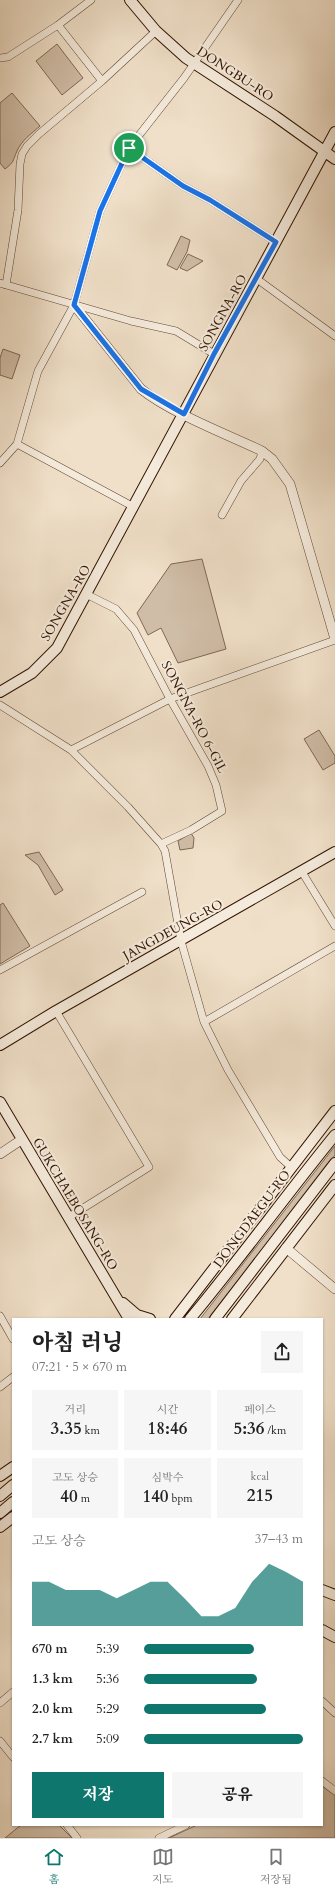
<!DOCTYPE html>
<html lang="ko">
<head>
<meta charset="utf-8">
<style>
  body { margin:0; font-family:Cardo,"Noto Serif KR",serif; background:#f6f6f6; color:#222; height:100vh; display:flex; flex-direction:column; font-size:15px; white-space:nowrap }
  * { box-sizing:border-box; margin:0 }
  p { font-size:13px; color:#767676 }
  .icon { flex:none; width:22px; height:22px; fill:none; stroke:currentColor; stroke-width:2; stroke-linecap:round; stroke-linejoin:round }
  .map { position:relative; flex:1; overflow:hidden }
  .sheet { position:absolute; left:12px; top:1318px; width:311px; height:508px; display:flex; flex-direction:column; background:#fff; border-radius:0px; box-shadow:0 1px 3px #0004 }
  .sheet>* { flex:none }
  .pin { position:absolute; display:grid; place-items:center; width:34px; height:34px; color:#fff; margin:-17px; border:2px solid #fff; border-radius:50%; box-shadow:0 1px 4px #0007 }
  .round { display:grid; place-items:center; flex:none; width:42px; height:42px; border-radius:0px; background:#f6f6f6 }
  .headline { display:flex; align-items:center; justify-content:space-between; height:68px; padding:0 20px }
  h1 { font-size:22px; font-weight:800; line-height:30px }
  .figures { display:grid; grid-template-columns:repeat(3,1fr); gap:6px; height:68px; padding:4px 20px }
  .figures div { display:grid; align-content:center; border-radius:0px; background:#f6f6f6; text-align:center }
  .figures b { font-size:17px; font-weight:800 }
  .figures small { font-size:11px; font-weight:400 }
  .figures p { font-size:11px }
  .chart { height:112px; padding:8px 20px }
  .chart p { display:flex; justify-content:space-between }
  .chart svg { width:100%; height:72px; margin-top:4px; fill:#0f766e; opacity:.7 }
  .cta { display:flex; gap:8px; margin-top:auto; padding:8px 20px }
  .cta a { flex:1; height:46px; border-radius:0px; background:#0f766e; color:#fff; font-size:16px; font-weight:800; line-height:46px; text-align:center }
  .cta a+a { background:#f6f6f6; color:#222 }
  ul { padding:0 20px; list-style:none; font-size:13px }
  li { display:grid; grid-template-columns:64px 48px 1fr; align-items:center; height:30px }
  li i { height:10px; border-radius:5px; background:#0f766e }
  .tab-bar { display:flex; justify-content:space-around; align-items:center; height:56px; border-top:1px solid #e0e0e0; background:#fff; font-size:11px; color:#767676 }
  .tab-bar a { display:grid; justify-items:center; gap:2px }
  .tab-bar .on { color:#0f766e }
  .map>svg:first-child { display:block }
  .green { fill:#d0bda7; stroke:#806854 }
  .lines { fill:none; stroke-linecap:round; stroke-linejoin:round }
  .minor-casing { stroke:#614633; stroke-width:8 }
  .tertiary-casing { stroke:#614633; stroke-width:10 }
  .secondary-casing { stroke:#311301; stroke-width:12 }
  .minor { stroke:#f5ebdc; stroke-width:7 }
  .tertiary { stroke:#f5ebdc; stroke-width:9 }
  .secondary { stroke:#f5ebdc; stroke-width:10 }
  .route-casing { stroke:#fff; stroke-width:8 }
  .route { stroke:#1a73e8; stroke-width:5 }
  .labels { text-anchor:middle; dominant-baseline:central; stroke-width:4; stroke-linejoin:round; paint-order:stroke }
  .street-label { font-size:13px; fill:#311301; stroke:#f5ebdc }
</style>
</head>
<body>
<div class="map">
<svg width="335" height="1838" viewBox="0 0 335 1838">
  <rect width="100%" height="100%" fill="#f0e0c9"/>
  <filter id="stains"><feTurbulence type="fractalNoise" baseFrequency=".005" numOctaves="4"/><feColorMatrix values="0 0 0 0 .2 0 0 0 0 .09 0 0 0 0 .02 0 0 0 .5 -.17"/></filter>
  <radialGradient id="worn" r=".72"><stop offset=".6" stop-color="#630" stop-opacity="0"/><stop offset="1" stop-color="#630" stop-opacity=".3"/></radialGradient>
  <path class="green" d="M57 44 83 78 62 95 36 61Z
    M12 93 40 126C32 133 21 141 17 151 12 162 15 161 5 169L0 163V103Z
    M181 236 190 240 187 252 177 270 167 265Z
    M188 254 203 261 187 271 180 268Z
    M3 349 20 355 12 379 0 375V358Z
    M202 559 226 649 178 663 161 628 148 635 137 613 171 564Z
    M319 730 335 756V763L323 770 304 739Z
    M191 833 194 838 193 848 180 850 178 841Z
    M39 852 63 890 55 895 38 865 25 855Z
    M3 903 30 946 0 964V905Z
    M335 1146V1155L208 1319H200Z
    M322 1786 335 1795V1838H169L197 1825H322Z
    M21 1825H59L72 1838H5Z"/>
  <g class="lines">
    <defs>
      <path id="minor" d="M0 58 8 57 58 25 91 0
        M102 81 156 31
        M129 148 183 186 210 200 276 242
        M257 279 335 336
        M0 283 131 321 176 331 214 354
        M6 285 18 210 20 164 22 154 27 146 39 134 102 81 58 25
        M17 444 134 507
        M0 463 17 444 38 371 74 305 100 211 129 148 184 78 238 0
        M222 515 241 481 260 459 262 451
        M86 594 116 609 134 630 170 699 208 766 216 785 222 811 191 830 161 844
        M0 705 71 750 128 807 161 844 165 851 181 941 204 1022 228 1070 280 1157 291 1167
        M71 750 170 699 335 640
        M302 872 335 926
        M0 970 142 892
        M56 1011 149 1167 69 1217
        M204 1022 335 946
        M0 1316 13 1339
        M0 1387 13 1377
        M322 1701 335 1713
        M0 1703 13 1692
        M0 1741 13 1757
        M322 1781 335 1791
        M67 1825 77 1838
        M159 1838 186 1825"/>
      <path id="tertiary" d="M74 305 141 389C171 413 226 434 262 451L272 459 290 484 335 639
        M0 1154 21 1140
        M286 1248 335 1289"/>
      <path id="secondary" d="M130 0 156 31 186 58 275 116 335 159
        M0 692 32 673 57 648 335 132
        M0 1045 56 1011 335 852
        M0 1102 129 1319
        M123 1303 137 1315 150 1319
        M175 1319 335 1111
        M190 1319C240 1259 286 1195 335 1135
        M215 1319 335 1163
        M232 1319 335 1185
        M0 1476 13 1467
        M0 1496 13 1485
        M0 1513 13 1502
        M0 1527 13 1517
        M322 1590 335 1595
        M322 1630 335 1637"/>
    </defs>
    <use href="#minor" class="minor-casing"/>
    <use href="#tertiary" class="tertiary-casing"/>
    <use href="#secondary" class="secondary-casing"/>
    <use href="#minor" class="minor"/>
    <use href="#tertiary" class="tertiary"/>
    <use href="#secondary" class="secondary"/>
  </g>
  <g class="lines">
    <defs>
      <path id="route" d="M129 148 183 186 210 200 276 242 214 354 184 414 141 389 74 305 100 211Z"/>
    </defs>
    <use href="#route" class="route-casing"/>
    <use href="#route" class="route"/>
  </g>
  <g class="labels">
    <g class="street-label">
      <text transform="translate(235 74) rotate(33)">DONGBU-RO</text>
      <text transform="translate(223 313) rotate(-61)">SONGNA-RO</text>
      <text transform="translate(66 603) rotate(-60)">SONGNA-RO</text>
      <text transform="translate(194 717) rotate(62)">SONGNA-RO 6-GIL</text>
      <text transform="translate(173 930) rotate(-29)">JANGDEUNG-RO</text>
      <text transform="translate(75 1204) rotate(59)">GUKCHAEBOSANG-RO</text>
      <text transform="translate(252 1219) rotate(-53)">DONGDAEGU-RO</text>
    </g>
  </g>
  <rect width="100%" height="100%" filter="url(#stains)"/>
  <rect width="100%" height="100%" fill="url(#worn)"/>
</svg>
<div class="pin" style="left:129px;top:148px;background:#1e9e55"><svg class="icon" aria-label="arrive" viewBox="0 0 24 24"><path d="M6 21V4h12l-3 4 3 4H6"/></svg></div>
<section class="sheet">
<div class="headline"><div><h1>아침 러닝</h1><p>07:21 · 5 × 670 m</p></div><a class="round"><svg class="icon" aria-label="share" viewBox="0 0 24 24"><path d="M12 15V3M7 8l5-5 5 5M5 13v7h14v-7"/></svg></a></div>
<div class="figures">
<div><p>거리</p><b>3.35<small> km</small></b></div>
<div><p>시간</p><b>18:46</b></div>
<div><p>페이스</p><b>5:36<small> /km</small></b></div>
</div>
<div class="figures">
<div><p>고도 상승</p><b>40<small> m</small></b></div>
<div><p>심박수</p><b>140<small> bpm</small></b></div>
<div><p>kcal</p><b>215</b></div>
</div>
<div class="chart"><p><span>고도 상승</span>37–43 m</p>
<svg viewBox="0 0 160 44" preserveAspectRatio="none"><path d="M0 44V17L10 17L20 22L30 22L40 22L50 27L60 22L70 17L80 17L90 27L100 38L110 38L120 33L130 17L140 6L150 11L160 17V44z"/></svg>
</div>
<ul>
<li><b>670 m</b>5:39<i style="width:69%"></i></li>
<li><b>1.3 km</b>5:36<i style="width:71%"></i></li>
<li><b>2.0 km</b>5:29<i style="width:77%"></i></li>
<li><b>2.7 km</b>5:09<i style="width:100%"></i></li>
</ul>
<div class="cta"><a>저장</a><a>공유</a></div>
</section>
</div>
<nav class="tab-bar">
<a class="on"><svg class="icon" aria-label="home" viewBox="0 0 24 24"><path d="M3 11l9-7 9 7M6 9v11h12V9"/></svg>홈</a>
<a><svg class="icon" aria-label="map" viewBox="0 0 24 24"><path d="M3 6l6-2 6 2 6-2v14l-6 2-6-2-6 2zM9 4v14M15 6v14"/></svg>지도</a>
<a><svg class="icon" aria-label="saved" viewBox="0 0 24 24"><path d="M7 4h10v16l-5-4-5 4z"/></svg>저장됨</a>
</nav>
</body>
</html>
